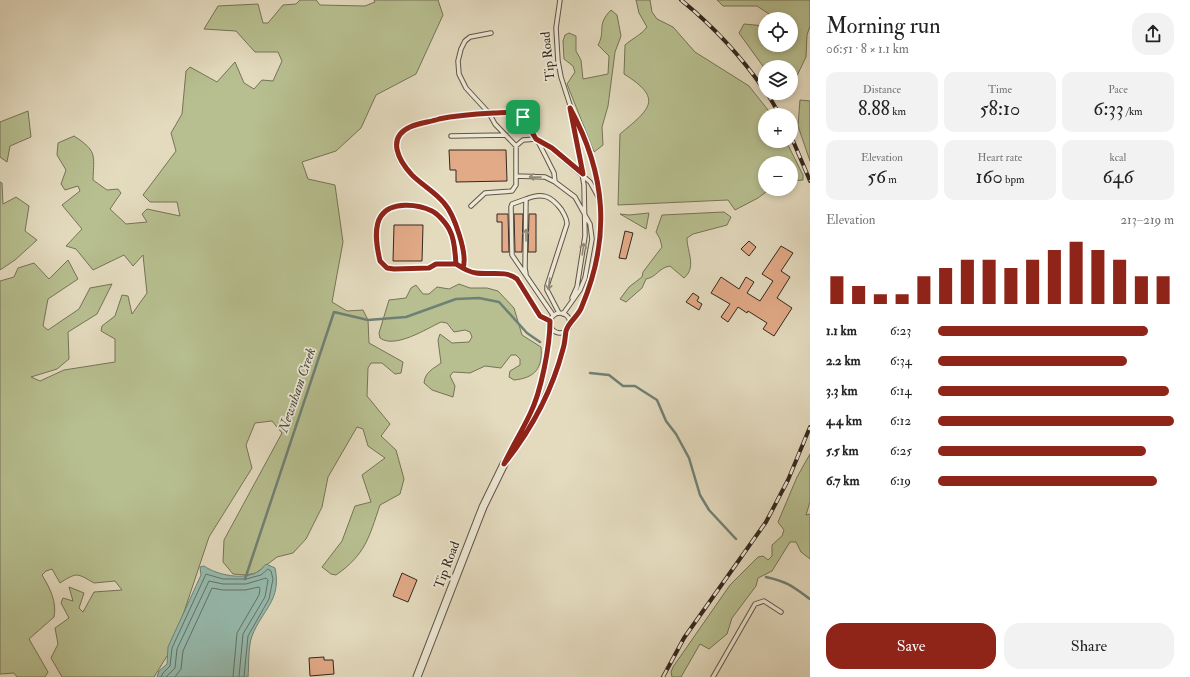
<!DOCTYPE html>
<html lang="en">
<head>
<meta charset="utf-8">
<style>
  body { margin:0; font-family:"IM FELL Double Pica",serif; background:#f2f2f2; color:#222; height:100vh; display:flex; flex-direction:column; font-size:15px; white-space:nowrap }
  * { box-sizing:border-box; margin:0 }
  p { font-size:13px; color:#767676 }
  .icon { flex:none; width:22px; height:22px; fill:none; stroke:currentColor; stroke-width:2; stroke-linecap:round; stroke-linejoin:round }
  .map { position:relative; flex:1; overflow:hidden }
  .drawer { display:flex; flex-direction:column; background:#fff; width:380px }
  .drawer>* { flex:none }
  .controls { position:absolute; left:758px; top:12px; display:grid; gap:8px }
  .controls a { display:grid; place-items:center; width:40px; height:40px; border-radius:50%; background:#fff; box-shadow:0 2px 6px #0003; font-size:20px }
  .pin { position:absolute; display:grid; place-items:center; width:34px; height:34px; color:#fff; margin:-17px; border-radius:8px; box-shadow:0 2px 6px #0006 }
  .round { display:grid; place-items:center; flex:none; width:42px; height:42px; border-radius:16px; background:#f2f2f2 }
  .summary { display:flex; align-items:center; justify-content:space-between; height:68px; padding:0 16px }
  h1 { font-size:22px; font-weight:600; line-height:30px }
  .stats { display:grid; grid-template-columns:repeat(3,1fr); gap:6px; height:68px; padding:4px 16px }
  .stats div { display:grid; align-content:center; border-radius:10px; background:#f2f2f2; text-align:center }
  .stats b { font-size:20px; font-weight:600 }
  .stats small { font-size:11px; font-weight:400 }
  .stats p { font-size:11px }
  .chart { height:112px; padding:8px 16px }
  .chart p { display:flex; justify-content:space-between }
  .chart svg { width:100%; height:72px; margin-top:4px; stroke:#8f2418; stroke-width:6 }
  .primary-button { display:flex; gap:8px; margin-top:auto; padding:8px 16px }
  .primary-button a { flex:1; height:46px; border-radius:16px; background:#8f2418; color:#fff; font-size:16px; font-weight:600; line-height:46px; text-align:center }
  .primary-button a+a { background:#f2f2f2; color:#222 }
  ul { padding:0 16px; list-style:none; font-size:13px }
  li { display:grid; grid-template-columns:64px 48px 1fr; align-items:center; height:30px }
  li i { height:10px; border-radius:5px; background:#8f2418 }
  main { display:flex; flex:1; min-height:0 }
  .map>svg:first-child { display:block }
  .green { fill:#b7bf90; stroke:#767358 }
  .water { fill:#96bbae; stroke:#6f8075 }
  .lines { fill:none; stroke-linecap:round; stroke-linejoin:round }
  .shore { stroke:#657167; stroke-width:1 }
  .stream { stroke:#6f8075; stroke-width:2.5 }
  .building { fill:#e2aa87; stroke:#342720 }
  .service-casing { stroke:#605448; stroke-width:5.5 }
  .minor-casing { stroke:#605448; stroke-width:9 }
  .service { stroke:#ede8d5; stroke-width:3.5 }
  .minor { stroke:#ede8d5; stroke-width:7 }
  .rail-casing { stroke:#342720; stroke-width:4 }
  .rail { stroke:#ede8d5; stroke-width:2.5; stroke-dasharray:8; stroke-linecap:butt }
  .oneway { stroke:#90887a }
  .route-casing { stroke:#fff; stroke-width:8 }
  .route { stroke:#8f2418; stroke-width:5 }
  .labels { text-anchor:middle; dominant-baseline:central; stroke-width:3.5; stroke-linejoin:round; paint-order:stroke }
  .street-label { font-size:13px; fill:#342720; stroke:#ede8d5 }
  .water-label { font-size:14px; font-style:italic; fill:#4c4c44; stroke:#ede8d5 }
</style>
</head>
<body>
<main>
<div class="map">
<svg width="810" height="677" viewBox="0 0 810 677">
  <rect width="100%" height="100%" fill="#e4dbbf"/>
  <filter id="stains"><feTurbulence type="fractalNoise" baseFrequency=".005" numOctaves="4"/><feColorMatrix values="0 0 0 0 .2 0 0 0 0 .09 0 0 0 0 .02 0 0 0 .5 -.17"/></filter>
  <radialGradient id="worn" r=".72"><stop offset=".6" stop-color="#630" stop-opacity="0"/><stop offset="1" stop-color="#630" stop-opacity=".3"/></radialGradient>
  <path class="green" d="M300 0H316L320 5 365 6 375 2 374 0H438L443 15 416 74 376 95 361 128 336 151 302 162 308 179 335 185 343 242 332 302 347 311 363 310 368 320 369 343 403 362 401 373 395 374 382 363H371L368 368 367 396 390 424 381 436 396 450 404 479 400 494 380 505C369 537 366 554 336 575L331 574 322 567 342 541 355 506 371 502 362 475 385 458 368 446 363 429 357 427 328 477 322 507 306 539 293 553 277 557 256 573 246 575 233 574 223 562 224 540 282 433 272 421 255 423 246 445 252 468 209 537 172 648 154 677H62L51 658 58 644 55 628 69 618 61 603 63 598 73 601 69 587 84 593 79 608 83 612 94 592 122 590 115 581 94 583C77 573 77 572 60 583L52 569 46 571 42 575C50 588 57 602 54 617L29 639 48 672 45 677H17L14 673 0 674V281L14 277 18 268 34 263 49 279 68 260 78 279 48 299 43 326 48 330 79 309 90 288 112 284 97 314 68 332 69 359 57 369 31 377 40 381 64 370 115 362V339L101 331 102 326 115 316 122 295 128 296 132 314 147 293 143 255 133 266 124 255 93 270 76 249 66 246 82 229 62 205 80 191 78 186 65 190 61 184 66 170 57 155 58 143 74 136C97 151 94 154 93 180L107 190 118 189 121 193 110 209 126 224 147 222 142 214 147 209 180 216 177 202H150L143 195 176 151 171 133 182 114 186 71 190 67 217 82 235 62 244 83 254 89 262 80 273 81 282 61 278 52H255L236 31 204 29 218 6 258 4 263 23H268L283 5 296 4Z
    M636 0H650L652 12 657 19 673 27 695 52 749 86 772 115H765V141H786L803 175V180L791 181V163H765V189H770L758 198 735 210 728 200 618 205 620 134C650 109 664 99 624 74L625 45C633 38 641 35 647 27L639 13Z
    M717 0H810V26L807 35 806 57 791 88V67H765V69L739 33 744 24 765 26V45H791V19H774L775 18 757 6H723Z
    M611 10 617 15 621 36 615 52 608 106 602 127 603 145 594 152 567 84 575 72 573 66 564 59 563 41 565 35 569 33 576 36V51L581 60 583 79 608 74 609 56 598 45C606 31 596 25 611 10Z
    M800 100 810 101V161L798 126Z
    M28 111 31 137 10 146 7 162 0 157V122Z
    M0 182 2 183 3 204 16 197 29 206 25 231 37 240 15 260 0 270Z
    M724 212 731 217 727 225 693 234 687 238C687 252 697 267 684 278L670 266C658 268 657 277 646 279L642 288 626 302 620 299 629 287 642 277 643 272 662 247 660 239 656 232 662 215Z
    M649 213 646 229 620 214 629 215Z
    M459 284 470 288H487L498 291 514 308 522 335 541 347C543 368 535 378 514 380L509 377 510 371 520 365V359L516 355H511L501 368 485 366 470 373 453 372 450 376 455 386 453 397 432 390 424 383C425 372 433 369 441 363L438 340 440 334 452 343 469 342 472 337 470 332 465 330 454 332 447 323 441 322C426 329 395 349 380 338L379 333 389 300 406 298 411 288 416 285 423 294H429L437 287 449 289Z
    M810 454V502L806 515 810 514V559L801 552 796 542H790L772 571 758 578 756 586 732 618 727 634 709 649 700 644 681 677H672L671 672 673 667 730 585 758 557 763 556 768 560 772 556V545L782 536 784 530 778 522 797 477Z"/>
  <path class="water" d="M266 564 275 568C282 600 262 610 252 636 248 646 249 666 248 677H157L159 671 167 664 168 647 201 575 200 567 204 566C217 575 244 581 259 571 262 569 264 566 266 564Z"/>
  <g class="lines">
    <path class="shore" d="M161 677 163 673 170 666 172 648 206 574 223 579H246L261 575 268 569 271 571 273 579 269 599 248 636 244 677
      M166 677 175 668 177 649 209 581 223 584H246L266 578 268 580 265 597 243 634 239 677
      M175 677 181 669 183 651 212 588 223 590H245L259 587 260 589 259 595 237 633 233 677"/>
    <path class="stream" d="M590 373 609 375 623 386H635L657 400 666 421 676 434 689 458 700 495 709 510 736 539
      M766 577C788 582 792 586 810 599
      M245 579 334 312 368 320 406 317 456 299 479 298 499 302 527 333 540 342"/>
  </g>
  <path class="building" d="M449 150H506L507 181 456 182V170H450Z
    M497 214H508L509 252H502V222H497Z
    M514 214H523L522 252H515Z
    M529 214H536V252H528Z
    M394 225H423L422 261H393Z
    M625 231 633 233 626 259 619 258Z
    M749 241 756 247 749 256 741 249Z
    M781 246 793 253 781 271 790 277 777 298 792 308 774 336 763 329 767 323 748 311 747 313 738 307 728 322 721 317 730 304 711 293 721 277 739 289 746 277 754 282 747 293 760 301 773 281 762 274Z
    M693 293 699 297 697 301 702 304 699 310 686 302Z
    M402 573 417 580 408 602 393 596Z
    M324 657V660H333L334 674 310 676 309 658Z"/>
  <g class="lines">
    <defs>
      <path id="service" d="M560 0 556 28 558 61 561 77 571 108 584 185 585 236 577 287 572 298
        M491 33 470 37 465 41 461 49 458 61 459 74 466 88 489 113 495 124 516 146
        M451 136 506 135
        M526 199 512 204 511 207 512 255 553 315
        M471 206 485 193 512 191 516 185V176
        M456 264C455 253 455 241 450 231 447 224 438 214 432 211 411 200 380 203 377 230 376 236 377 242 378 248 379 270 388 269 407 269 413 269 421 270 428 268 432 268 434 264 439 263 444 263 452 263 457 264 464 267 468 272 476 273 490 275 505 270 517 279L540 316 550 321
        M463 268C466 259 463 251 460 242 457 228 453 214 444 203 430 185 400 174 396 149 395 140 402 131 410 128 429 119 506 105 523 117 529 122 549 163 554 173L555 182
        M526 274 525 268 526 199C542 192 551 196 561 209 564 214 567 218 567 224L547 286V290L559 313
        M550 323a10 10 0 1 1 20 0a10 10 0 1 1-20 0Z
        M563 314 580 290 585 278 592 239 590 224 575 197 555 182 545 177 516 176V146L523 140 536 139 552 149 590 182 600 200
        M570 323C583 310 587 294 592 277 608 216 602 167 572 111
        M507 457C514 442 523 429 530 414 541 391 548 353 551 328
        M504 464C524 439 537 416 549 386 557 368 565 350 566 330
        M713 677 755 604 764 601 781 612"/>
      <path id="minor" d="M417 677 483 507 504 464"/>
    </defs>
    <use href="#service" class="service-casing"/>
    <use href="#minor" class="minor-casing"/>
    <use href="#service" class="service"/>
    <use href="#minor" class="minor"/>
    <defs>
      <path id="rail" d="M681 0C713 26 741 56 765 91
        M767 93 780 115
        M791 136 810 181
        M663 677 684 638 766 522 788 480 810 427"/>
    </defs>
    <use href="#rail" class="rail-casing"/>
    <use href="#rail" class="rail"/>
  </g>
  <defs><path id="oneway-shaft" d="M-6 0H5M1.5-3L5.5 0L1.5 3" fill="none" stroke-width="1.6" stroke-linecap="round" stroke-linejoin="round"/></defs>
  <g class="oneway">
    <use href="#oneway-shaft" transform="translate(535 177) rotate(-179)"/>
    <use href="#oneway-shaft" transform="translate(526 235) rotate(-90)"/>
    <use href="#oneway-shaft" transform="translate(583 249) rotate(-82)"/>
    <use href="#oneway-shaft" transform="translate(549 284) rotate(97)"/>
  </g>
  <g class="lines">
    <defs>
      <path id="route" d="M523 117C520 116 516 114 512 113 507 112 499 113 494 113 475 114 458 115 439 119 430 122 419 123 410 127 386 138 399 161 412 175 422 185 435 192 444 203 454 214 468 254 463 268L456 264H436L429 268 394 269 387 268 380 261C377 248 373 228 381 216 391 201 418 204 432 211 438 214 447 224 450 231 455 240 455 253 456 264 462 268 469 272 476 273 490 275 506 270 517 279L540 316 550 321C550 346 541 392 530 414 522 431 512 447 504 464 531 430 552 391 563 349 565 343 565 337 566 331 569 321 579 316 582 306 611 237 606 174 570 108L583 174 552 148 536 139 523 117"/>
    </defs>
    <use href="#route" class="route-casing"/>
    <use href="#route" class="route"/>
  </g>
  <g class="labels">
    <g class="street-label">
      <text transform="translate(548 56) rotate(-96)">Tip Road</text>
      <text transform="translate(447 565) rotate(-69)">Tip Road</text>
    </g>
    <g class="water-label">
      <text transform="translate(297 390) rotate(-71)">Newnham Creek</text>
    </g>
  </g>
  <rect width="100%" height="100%" filter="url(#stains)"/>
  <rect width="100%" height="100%" fill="url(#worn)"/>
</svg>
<div class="controls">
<a><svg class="icon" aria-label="locate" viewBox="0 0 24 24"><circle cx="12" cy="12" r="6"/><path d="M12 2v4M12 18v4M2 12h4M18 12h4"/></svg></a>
<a><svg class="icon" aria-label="layers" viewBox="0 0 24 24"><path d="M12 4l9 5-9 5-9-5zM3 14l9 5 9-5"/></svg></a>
<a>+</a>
<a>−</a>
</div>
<div class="pin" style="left:523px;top:117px;background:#1e9e55"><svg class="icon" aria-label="arrive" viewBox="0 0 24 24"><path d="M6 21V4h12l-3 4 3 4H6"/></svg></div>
</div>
<section class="drawer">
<div class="summary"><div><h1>Morning run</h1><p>06:51 · 8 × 1.1 km</p></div><a class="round"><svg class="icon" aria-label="share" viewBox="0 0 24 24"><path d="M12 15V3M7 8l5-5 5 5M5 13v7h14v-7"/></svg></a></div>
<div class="stats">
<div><p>Distance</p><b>8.88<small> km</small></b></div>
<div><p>Time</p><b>58:10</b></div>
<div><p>Pace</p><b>6:33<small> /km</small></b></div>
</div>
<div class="stats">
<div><p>Elevation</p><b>56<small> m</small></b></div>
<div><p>Heart rate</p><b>160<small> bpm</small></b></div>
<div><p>kcal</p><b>646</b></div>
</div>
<div class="chart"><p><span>Elevation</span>213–219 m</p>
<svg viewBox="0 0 160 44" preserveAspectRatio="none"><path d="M5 44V27M15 44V33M25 44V38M35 44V38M45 44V27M55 44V22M65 44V17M75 44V17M85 44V22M95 44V17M105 44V11M115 44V6M125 44V11M135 44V17M145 44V27M155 44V27"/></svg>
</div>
<ul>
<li><b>1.1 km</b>6:23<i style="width:89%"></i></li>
<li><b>2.2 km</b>6:34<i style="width:80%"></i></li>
<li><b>3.3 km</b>6:14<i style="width:98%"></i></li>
<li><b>4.4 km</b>6:12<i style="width:100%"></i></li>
<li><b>5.5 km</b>6:25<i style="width:88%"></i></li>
<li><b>6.7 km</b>6:19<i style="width:93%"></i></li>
</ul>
<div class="primary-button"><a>Save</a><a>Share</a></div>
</section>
</main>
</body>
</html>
